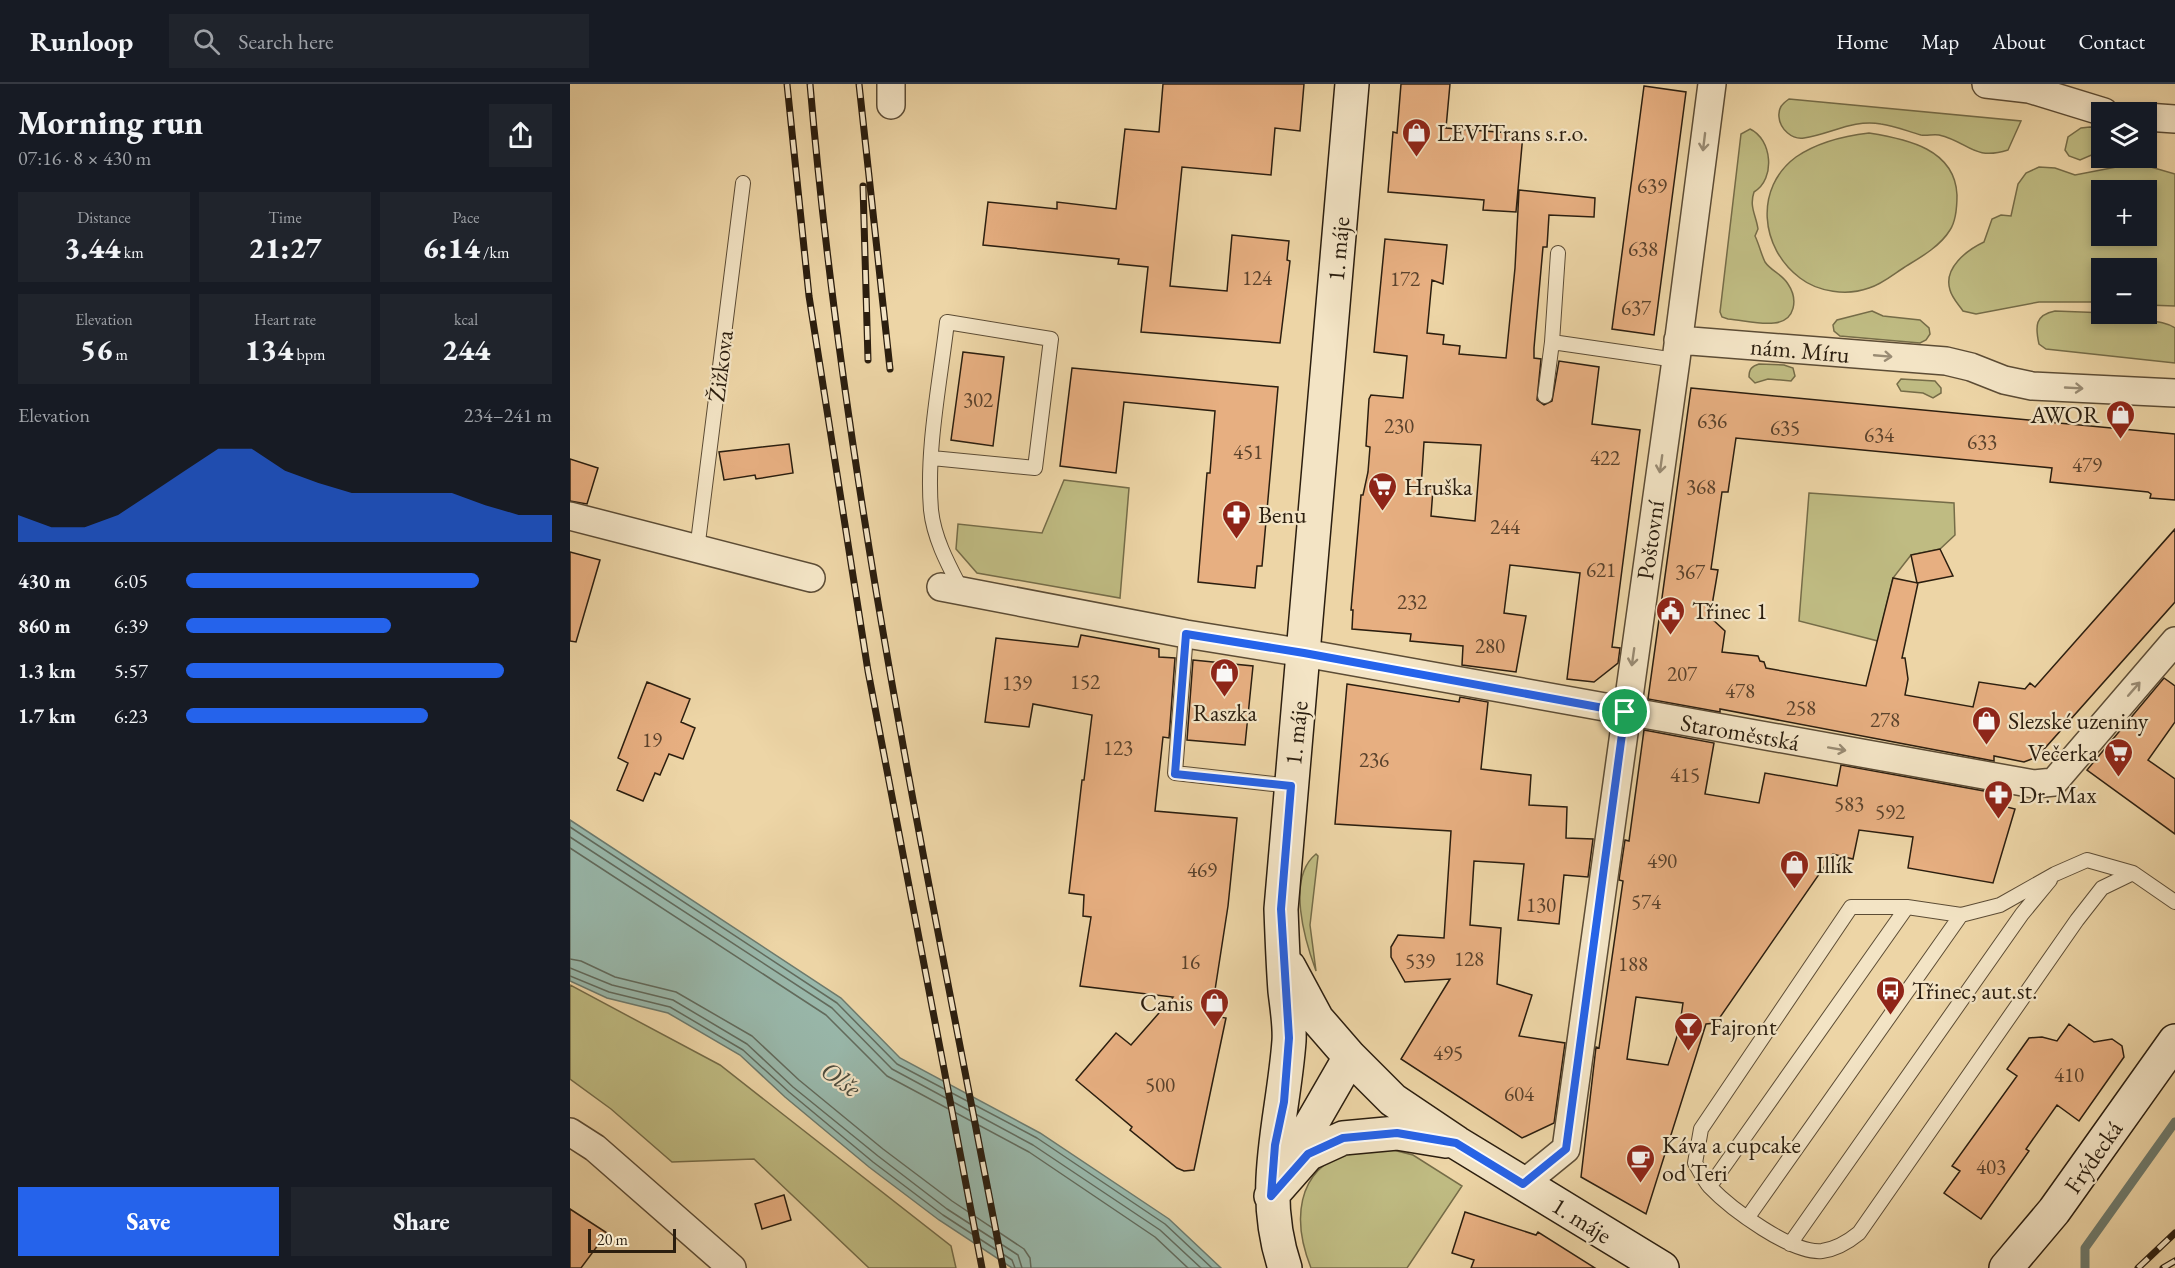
<!DOCTYPE html>
<html lang="en">
<head>
<meta charset="utf-8">
<style>
  body { margin:0; font-family:"EB Garamond",serif; background:#20242c; color:#f1f3f6; height:100vh; display:flex; flex-direction:column; font-size:22px; white-space:nowrap }
  * { box-sizing:border-box; margin:0 }
  p { font-size:20px; color:#9ea1a6 }
  .icon { flex:none; width:33px; height:33px; fill:none; stroke:currentColor; stroke-width:2; stroke-linecap:round; stroke-linejoin:round }
  .map { position:relative; flex:1; overflow:hidden }
  .side { display:flex; flex-direction:column; background:#171b24; width:570px }
  .side>* { flex:none }
  .tools { position:absolute; left:1521px; top:18px; display:grid; gap:12px }
  .tools a { display:grid; place-items:center; width:66px; height:66px; border-radius:0px; background:#171b24; box-shadow:0 3px 9px #0003; font-size:30px }
  .scale { position:absolute; left:18px; bottom:15px; width:88px; box-sizing:border-box; padding-left:6px; border:3px solid #2b1e0f; border-top:0; font-size:16px; line-height:21px; white-space:nowrap; color:#2b1e0f; -webkit-text-stroke:4px #f3e4c5; paint-order:stroke }
  .pin { position:absolute; display:grid; place-items:center; width:51px; height:51px; color:#fff; margin:-26px; border:3px solid #fff; border-radius:50%; box-shadow:0 2px 6px #0007 }
  .round { display:grid; place-items:center; flex:none; width:63px; height:63px; border-radius:0px; background:#20242c }
  .summary { display:flex; align-items:center; justify-content:space-between; height:102px; padding:0 18px }
  h1 { font-size:33px; font-weight:800; line-height:45px }
  .figures { display:grid; grid-template-columns:repeat(3,1fr); gap:9px; height:102px; padding:6px 18px }
  .figures div { display:grid; align-content:center; border-radius:0px; background:#20242c; text-align:center }
  .figures b { font-size:30px; font-weight:800 }
  .figures small { font-size:16px; font-weight:400 }
  .figures p { font-size:16px }
  .chart { height:168px; padding:12px 18px }
  .chart p { display:flex; justify-content:space-between }
  .chart svg { width:100%; height:108px; margin-top:6px; fill:#2563eb; opacity:.7 }
  .primary-button { display:flex; gap:12px; margin-top:auto; padding:12px 18px }
  .primary-button a { flex:1; height:69px; border-radius:0px; background:#2563eb; color:#fff; font-size:24px; font-weight:800; line-height:69px; text-align:center }
  .primary-button a+a { background:#20242c; color:#f1f3f6 }
  ul { padding:0 18px; list-style:none; font-size:20px }
  li { display:grid; grid-template-columns:96px 72px 1fr; align-items:center; height:45px }
  li i { height:15px; border-radius:8px; background:#2563eb }
  header { display:flex; align-items:center; gap:36px; box-sizing:border-box; height:84px; padding:0 30px; background:#171b24; border-bottom:2px solid #363941 }
  header strong { font-size:28px }
  nav { display:flex; gap:33px; margin-inline-start:auto; font-size:21px }
  .search { width:420px; height:54px; background:#20242c; display:flex; align-items:center; gap:15px; box-sizing:border-box; padding:0 21px; border-radius:0px; color:#9ea1a6; font-size:22px }
  main { display:flex; flex:1; min-height:0 }
  .map>svg:first-child { display:block }
  .green { fill:#bfbb82; stroke:#756c48; stroke-width:1.5; fill-rule:evenodd }
  .water { fill:#99b8ab; stroke:#6d7a6d; stroke-width:1.5 }
  .lines { fill:none; stroke-linecap:round; stroke-linejoin:round }
  .shore { stroke:#626b5d; stroke-width:1.5 }
  .stream { stroke:#6d7a6d; stroke-width:9 }
  .building { fill:#e7af81; stroke:#2b1e0f; stroke-width:1.5; fill-rule:evenodd }
  .lane-casing { stroke:#5c4c35; stroke-width:16 }
  .street-casing { stroke:#5c4c35; stroke-width:30 }
  .secondary-casing { stroke:#2b1e0f; stroke-width:36 }
  .lane { stroke:#f3e4c5; stroke-width:14 }
  .street { stroke:#f3e4c5; stroke-width:27 }
  .secondary { stroke:#f3e4c5; stroke-width:33 }
  .rail-casing { stroke:#2b1e0f; stroke-width:7 }
  .rail { stroke:#f3e4c5; stroke-width:4.5; stroke-dasharray:14; stroke-linecap:butt }
  .oneway { stroke:#998b73 }
  .route-casing { stroke:#fff; stroke-width:12 }
  .route { stroke:#2563eb; stroke-width:8 }
  .labels { text-anchor:middle; dominant-baseline:central; stroke-width:4.5; stroke-linejoin:round; paint-order:stroke }
  .number-label { font-size:21px; fill:#5a422c }
  .poi-label { font-size:24px; fill:#2b1e0f; stroke:#f3e4c5; text-anchor:start }
  .street-label { font-size:24px; fill:#2b1e0f; stroke:#f3e4c5 }
  .water-label { font-size:26px; font-style:italic; fill:#4c4c3e; stroke:#f3e4c5 }
</style>
</head>
<body>
<header>
<strong>Runloop</strong>
<div class="search"><svg class="icon" aria-label="search" viewBox="0 0 24 24"><circle cx="10" cy="10" r="6"/><path d="M15 15l6 6"/></svg>Search here</div>
<nav><a>Home</a><a>Map</a><a>About</a><a>Contact</a></nav>
</header>
<main>
<section class="side">
<div class="summary"><div><h1>Morning run</h1><p>07:16 · 8 × 430 m</p></div><a class="round"><svg class="icon" aria-label="share" viewBox="0 0 24 24"><path d="M12 15V3M7 8l5-5 5 5M5 13v7h14v-7"/></svg></a></div>
<div class="figures">
<div><p>Distance</p><b>3.44<small> km</small></b></div>
<div><p>Time</p><b>21:27</b></div>
<div><p>Pace</p><b>6:14<small> /km</small></b></div>
</div>
<div class="figures">
<div><p>Elevation</p><b>56<small> m</small></b></div>
<div><p>Heart rate</p><b>134<small> bpm</small></b></div>
<div><p>kcal</p><b>244</b></div>
</div>
<div class="chart"><p><span>Elevation</span>234–241 m</p>
<svg viewBox="0 0 160 44" preserveAspectRatio="none"><path d="M0 44V33L10 38L20 38L30 33L40 24L50 15L60 6L70 6L80 15L90 20L100 24L110 24L120 24L130 24L140 29L150 33L160 33V44z"/></svg>
</div>
<ul>
<li><b>430 m</b>6:05<i style="width:80%"></i></li>
<li><b>860 m</b>6:39<i style="width:56%"></i></li>
<li><b>1.3 km</b>5:57<i style="width:87%"></i></li>
<li><b>1.7 km</b>6:23<i style="width:66%"></i></li>
</ul>
<div class="primary-button"><a>Save</a><a>Share</a></div>
</section>
<div class="map">
<svg width="1605" height="1184" viewBox="0 0 1605 1184">
  <rect width="100%" height="100%" fill="#edd5a6"/>
  <filter id="stains"><feTurbulence type="fractalNoise" baseFrequency=".00333" numOctaves="4"/><feColorMatrix values="0 0 0 0 .2 0 0 0 0 .09 0 0 0 0 .02 0 0 0 .5 -.17"/></filter>
  <radialGradient id="worn" r=".72"><stop offset=".6" stop-color="#630" stop-opacity="0"/><stop offset="1" stop-color="#630" stop-opacity=".3"/></radialGradient>
  <path class="green" d="M1219 15 1451 37 1438 66C1403 77 1399 58 1369 51 1363 50 1357 52 1351 51 1337 47 1325 42 1311 40 1283 35 1261 50 1234 54 1222 56 1210 45 1209 33 1208 24 1212 20 1219 15Z
    M1520 43 1531 45V67L1510 76 1499 72 1495 66 1498 53 1511 44Z
    M1180 45C1202 55 1206 95 1184 108 1179 123 1186 131 1188 145L1185 152C1189 160 1191 170 1195 178 1201 187 1212 190 1218 200 1228 215 1226 237 1204 239 1190 241 1172 236 1158 235L1152 233 1150 228 1171 50Z
    M1299 49C1337 55 1385 65 1387 111 1387 122 1386 137 1380 146 1371 161 1353 172 1338 181 1326 188 1313 200 1299 204 1277 212 1248 208 1230 194 1190 164 1184 104 1226 73 1248 58 1273 52 1299 49Z
    M1567 79 1605 90V222L1577 221 1576 184H1532L1531 218H1469L1406 230 1393 227C1389 221 1382 214 1380 206 1373 184 1397 166 1414 158L1422 135 1431 131 1441 132 1448 100 1456 89 1469 83 1485 84 1505 91ZM1532 106H1576V152H1532Z
    M1302 227 1313 232 1350 236 1359 244 1360 250 1356 256 1350 259 1270 252 1264 247 1263 241 1267 236Z
    M1485 227 1563 230 1565 235C1580 238 1593 236 1605 244V279L1476 265 1469 260C1465 242 1465 231 1485 227Z
    M1189 280 1214 281 1223 284 1225 292 1221 297 1198 295 1185 299 1179 293C1179 285 1182 282 1189 280Z
    M1331 295 1365 297 1371 304V309L1363 314 1353 309 1331 307 1327 300Z
    M494 396 559 404 550 514 407 489 386 465 388 440 472 449Z
    M1239 409 1384 419 1385 451 1370 465 1341 471 1323 494 1308 557 1229 537Z
    M746 770 748 772 740 841 746 887C735 857 716 794 746 770Z
    M0 901 150 981 381 1162 386 1184H299L184 1075 102 1078 41 1025 0 995Z
    M811 1063 843 1071 892 1102 837 1184H741C723 1139 724 1086 779 1068 788 1064 801 1064 811 1063Z"/>
  <path class="water" d="M0 736 271 914 330 974 470 1049 599 1135 651 1184H442L369 1136 299 1083 215 1013 170 971 98 929 37 914 0 897Z"/>
  <g class="lines">
    <path class="shore" d="M0 743 267 919 327 980 467 1054 595 1140 642 1184
      M0 753 262 924 322 985 463 1061 590 1146 631 1184
      M0 764 256 931 317 992 459 1068 585 1153 618 1184
      M0 875 11 877 45 893 106 908 182 952 229 996 313 1065 382 1117 454 1165 460 1174 461 1184
      M0 884 42 901 103 916 177 960 223 1003 308 1072 377 1125 448 1171 452 1184
      M0 892 39 908 100 923 173 966 219 1008 303 1078 373 1131 442 1176 445 1184"/>
    <path class="stream" d="M1515 1184V1164L1605 1038"/>
  </g>
  <path class="building" d="M593 0H734L730 47 705 44 701 91 612 83 600 202 657 207 662 151 719 157 717 176 720 177 710 259 571 248 578 183 548 180 549 175 413 161 418 118 487 125V118L546 125 555 45 589 48Z
    M831 0H880L876 44 953 50 946 128 913 126 914 116 818 108 823 48 827 49Z
    M1074 2 1116 8 1084 251 1042 245Z
    M949 106 1025 114 1024 133 979 131 977 163H973L964 264V274L971 275 967 316 974 321 982 317 989 277 1029 283 1022 340 1070 346 1042 563 1050 564 1048 579 1024 598 997 595 1010 489 940 481 934 529 956 532 946 588 892 581 893 562 840 557 841 550 782 545 783 526H781L791 411H793L798 388 800 363 796 362 799 315 801 311 833 314 837 272 804 268 815 155 877 161 873 200 862 196 857 249 874 251 873 260 890 262 889 270 936 274 945 184ZM854 358 911 361 905 437 861 432 863 405 851 404Z
    M393 268 434 273 423 362 381 356Z
    M502 284 708 303 692 482H687L685 504 628 498 637 389H640L645 327 554 318 546 389 490 382Z
    M1121 304 1605 350V416L1580 414 1581 410 1578 408 1480 398 1482 384 1166 354 1158 408H1152L1141 485 1148 486 1140 533 1155 547 1152 568 1188 572 1190 577 1194 578 1196 584 1296 602 1323 494 1348 499 1332 574H1335L1338 595 1335 611 1403 623 1409 598 1455 605 1460 599 1465 603 1605 445V518L1467 673 1454 678 1424 672V677L1150 625V628L1078 615Z
    M219 360 223 389 186 395 185 391 154 396 149 368Z
    M0 375 28 384 17 420 0 417Z
    M1370 465 1383 492 1347 499 1341 471Z
    M0 468 30 476 6 558 0 557Z
    M511 551 589 565V573L605 574 599 654 593 653 585 727 667 734 658 822 643 919H646L643 932 656 934 624 1086 614 1087 607 1084 560 1046 562 1043 506 996 546 949 561 961 603 913 510 902 521 833 513 832 514 811 499 809 512 696H514L522 631 463 620 459 643 415 638 426 554 508 563Z
    M623 576 683 582 675 661 617 656Z
    M1594 594 1605 602V638L1578 676 1605 695V750L1517 686Z
    M77 598 120 615 111 638 125 644 113 675 99 670 90 691 85 689 73 717 47 706 58 679 48 674Z
    M777 600 889 618 890 613 918 618 911 685 961 691 959 721 997 723 996 754 1023 755 1018 793 994 791 989 840 948 836 954 780 904 777 900 841 931 844 927 900 962 911 949 952 995 959 984 1039 952 1054 831 975 880 895 835 898 821 873V863L828 851 874 854 881 747 765 740Z
    M1074 646 1144 659 1135 710 1189 719 1195 689 1267 702 1271 681 1425 709V720L1445 725 1423 799 1338 784 1343 753 1289 746 1283 775 1263 770 1146 939 1136 940 1076 1130 1011 1093 1026 963 1029 964 1053 797 1049 796 1055 756 1059 757ZM1066 913 1113 919 1109 946 1098 981 1057 975Z
    M1499 940 1524 958 1542 955 1552 962 1554 973 1509 1037 1487 1021 1456 1065 1459 1067 1411 1135 1374 1109 1390 1087 1382 1082 1447 992 1437 985 1459 954 1472 953 1487 957Z
    M214 1111 221 1136 192 1145 185 1120Z
    M0 1125 37 1149 11 1184H0Z
    M895 1128 966 1151 968 1148 1025 1184H901L904 1176 882 1169Z"/>
  <g class="lines">
    <defs>
      <path id="lane" d="M982 258 988 169
        M975 312 982 258 1106 276
        M362 374 465 384 481 255 377 238C370 298 356 366 361 426 364 455 379 482 392 507
        M127 466 173 99
        M616 550 605 689 721 702
        M1563 789 1532 804 1507 836 1289 1149C1278 1158 1267 1165 1252 1167 1222 1170 1161 1125 1140 1103 1134 1096 1130 1087 1125 1079L1131 1045 1281 823H1337L1391 831 1430 821 1485 790 1517 776 1563 789 1605 818
        M1140 1102 1337 823
        M1178 1133 1391 831
        M1220 1160 1452 830 1480 796"/>
      <path id="street" d="M321 0V21
        M1416 0 1459 5 1534 28
        M1576 33 1605 35
        M1108 256 1376 277 1401 283 1434 296 1462 302 1605 309
        M0 432 241 494
        M371 503 616 550 734 569 1464 700 1484 698 1605 557
        M0 1048 25 1064 162 1184
        M953 1100 996 1065 1106 276 1142 0"/>
      <path id="secondary" d="M719 883 747 935 780 973 823 1016 887 1059 1092 1184
        M716 1084 780 973
        M701 1112 738 1070 773 1054 827 1049 876 1057
        M715 1184C688 1104 713 1038 719 957 720 941 717 924 715 907 713 880 712 852 711 825L782 0
        M1436 1184 1484 1127 1605 957"/>
    </defs>
    <use href="#lane" class="lane-casing"/>
    <use href="#street" class="street-casing"/>
    <use href="#secondary" class="secondary-casing"/>
    <use href="#lane" class="lane"/>
    <use href="#street" class="street"/>
    <use href="#secondary" class="secondary"/>
    <defs>
      <path id="rail" d="M217 0 239 212 298 587 412 1184
        M240 0C274 399 358 792 433 1184
        M289 0 320 285
        M293 102 298 276
        M1568 1184 1605 1149
        M1593 1184 1605 1177"/>
    </defs>
    <use href="#rail" class="rail-casing"/>
    <use href="#rail" class="rail"/>
  </g>
  <defs><path id="oneway-shaft" d="M-6 0H5M1.5-3L5.5 0L1.5 3" fill="none" stroke-width="1.6" stroke-linecap="round" stroke-linejoin="round" transform="scale(1.5)"/></defs>
  <g class="oneway">
    <use href="#oneway-shaft" transform="translate(1134 58) rotate(97)"/>
    <use href="#oneway-shaft" transform="translate(1313 272) rotate(5)"/>
    <use href="#oneway-shaft" transform="translate(1504 304) rotate(3)"/>
    <use href="#oneway-shaft" transform="translate(1091 380) rotate(98)"/>
    <use href="#oneway-shaft" transform="translate(1063 573) rotate(98)"/>
    <use href="#oneway-shaft" transform="translate(1564 605) rotate(-49)"/>
    <use href="#oneway-shaft" transform="translate(1267 665) rotate(10)"/>
  </g>
  <g class="lines">
    <defs>
      <path id="route" d="M616 550 734 569 1055 628 996 1065 953 1100 886 1059 827 1049 773 1054 738 1070 701 1112 705 1061 714 1018 719 954 711 825 721 702 605 690Z"/>
    </defs>
    <use href="#route" class="route-casing"/>
    <use href="#route" class="route"/>
  </g>
  <defs>
    <symbol id="shop-pin" viewBox="-11 -11 22 30"><path d="M0 17L-7.5 6A9.5 9.5 0 1 1 7.5 6Z" fill="#8f2418" stroke="#f3e4c5"/><path d="M-5-2.5h2.3a2.7 3.5 0 0 1 5.4 0H5L5.5 6h-11ZM-1.5-2.5h3a1.5 2.3 0 0 0-3 0Z" fill="#fff"/></symbol>
    <symbol id="supermarket-pin" viewBox="-11 -11 22 30"><path d="M0 17L-7.5 6A9.5 9.5 0 1 1 7.5 6Z" fill="#8f2418" stroke="#f3e4c5"/><path d="M-6-5.5h2.5l.6 2H6L4.5 2H-2.5L-4.4-4H-6ZM-1.5 3.2a1.3 1.3 0 1 0 .1 0ZM3 3.2a1.3 1.3 0 1 0 .1 0Z" fill="#fff"/></symbol>
    <symbol id="pharmacy-pin" viewBox="-11 -11 22 30"><path d="M0 17L-7.5 6A9.5 9.5 0 1 1 7.5 6Z" fill="#8f2418" stroke="#f3e4c5"/><path d="M-2-6h4v4h4v4h-4v4h-4v-4h-4v-4h4Z" fill="#fff"/></symbol>
    <symbol id="civic-pin" viewBox="-11 -11 22 30"><path d="M0 17L-7.5 6A9.5 9.5 0 1 1 7.5 6Z" fill="#8f2418" stroke="#f3e4c5"/><path d="M-.6-6.5H3V-4.5H.6V-3L4-1V1h2V6H-6V1h2V-1L-.6-3ZM-1.2 2.5V6h2.4V2.5Z" fill="#fff"/></symbol>
    <symbol id="bus-pin" viewBox="-11 -11 22 30"><path d="M0 17L-7.5 6A9.5 9.5 0 1 1 7.5 6Z" fill="#8f2418" stroke="#f3e4c5"/><path d="M-5-6H5V4H4V6H2V4H-2V6H-4V4H-5ZM-3.5-4V0h7V-4ZM-3.5 1.2v1.5H-2V1.2ZM2 1.2v1.5H3.5V1.2Z" fill="#fff"/></symbol>
    <symbol id="bar-pin" viewBox="-11 -11 22 30"><path d="M0 17L-7.5 6A9.5 9.5 0 1 1 7.5 6Z" fill="#8f2418" stroke="#f3e4c5"/><path d="M-6-5H6L.8 .8V4.5H3.5V6h-7V4.5H-.8V.8Z" fill="#fff"/></symbol>
    <symbol id="cafe-pin" viewBox="-11 -11 22 30"><path d="M0 17L-7.5 6A9.5 9.5 0 1 1 7.5 6Z" fill="#8f2418" stroke="#f3e4c5"/><path d="M-5.5-4.5H6V0H3Q3 3.5 0 3.5H-2.5Q-5.5 3.5-5.5 0ZM3-3.2v2h1.7v-2ZM-6 4.5H4V6H-6Z" fill="#fff"/></symbol>
  </defs>
  <g fill-rule="evenodd">
    <use href="#shop-pin" x="830" y="32" width="33" height="45"/>
    <use href="#shop-pin" x="1534" y="314" width="33" height="45"/>
    <use href="#supermarket-pin" x="796" y="386" width="33" height="45"/>
    <use href="#pharmacy-pin" x="650" y="414" width="33" height="45"/>
    <use href="#civic-pin" x="1084" y="510" width="33" height="45"/>
    <use href="#shop-pin" x="638" y="572" width="33" height="45"/>
    <use href="#shop-pin" x="1400" y="620" width="33" height="45"/>
    <use href="#supermarket-pin" x="1532" y="652" width="33" height="45"/>
    <use href="#pharmacy-pin" x="1412" y="694" width="33" height="45"/>
    <use href="#shop-pin" x="1208" y="764" width="33" height="45"/>
    <use href="#bus-pin" x="1304" y="890" width="33" height="45"/>
    <use href="#shop-pin" x="628" y="902" width="33" height="45"/>
    <use href="#bar-pin" x="1102" y="926" width="33" height="45"/>
    <use href="#cafe-pin" x="1054" y="1058" width="33" height="45"/>
  </g>
  <g class="labels">
    <g class="number-label">
      <text x="1082" y="101">639</text>
      <text x="1073" y="164">638</text>
      <text x="687" y="193">124</text>
      <text x="835" y="194">172</text>
      <text x="1066" y="223">637</text>
      <text x="408" y="315">302</text>
      <text x="1142" y="336">636</text>
      <text x="829" y="341">230</text>
      <text x="1215" y="343">635</text>
      <text x="1309" y="350">634</text>
      <text x="1412" y="357">633</text>
      <text x="678" y="367">451</text>
      <text x="1035" y="373">422</text>
      <text x="1517" y="380">479</text>
      <text x="1131" y="402">368</text>
      <text x="935" y="442">244</text>
      <text x="1031" y="485">621</text>
      <text x="1120" y="487">367</text>
      <text x="842" y="517">232</text>
      <text x="920" y="561">280</text>
      <text x="1112" y="589">207</text>
      <text x="515" y="597">152</text>
      <text x="447" y="598">139</text>
      <text x="1170" y="606">478</text>
      <text x="1231" y="623">258</text>
      <text x="1315" y="635">278</text>
      <text x="82" y="655">19</text>
      <text x="548" y="663">123</text>
      <text x="804" y="675">236</text>
      <text x="1115" y="690">415</text>
      <text x="1279" y="719">583</text>
      <text x="1320" y="727">592</text>
      <text x="1092" y="776">490</text>
      <text x="632" y="785">469</text>
      <text x="1076" y="817">574</text>
      <text x="971" y="820">130</text>
      <text x="899" y="874">128</text>
      <text x="850" y="876">539</text>
      <text x="620" y="877">16</text>
      <text x="1063" y="879">188</text>
      <text x="878" y="968">495</text>
      <text x="1499" y="990">410</text>
      <text x="590" y="1000">500</text>
      <text x="949" y="1009">604</text>
      <text x="1421" y="1082">403</text>
    </g>
    <g class="poi-label">
      <text x="867" y="48">LEVITrans s.r.o.</text>
      <text x="1530" y="330" text-anchor="end">AWOR</text>
      <text x="834" y="402">Hruška</text>
      <text x="688" y="430">Benu</text>
      <text x="1122" y="526">Třinec 1</text>
      <text x="655" y="628" text-anchor="middle">Raszka</text>
      <text x="1438" y="636">Slezské uzeniny</text>
      <text x="1528" y="668" text-anchor="end">Večerka</text>
      <text x="1449" y="710">Dr. Max</text>
      <text x="1246" y="780">Illík</text>
      <text x="1342" y="906">Třinec, aut.st.</text>
      <text x="623" y="918" text-anchor="end">Canis</text>
      <text x="1140" y="942">Fajront</text>
      <text x="1092" y="1060">Káva a cupcake<tspan x="1092" dy="28">od Teri</tspan></text>
    </g>
    <g class="street-label">
      <text transform="translate(768 165) rotate(-85)">1. máje</text>
      <text transform="translate(1230 266) rotate(5)">nám. Míru</text>
      <text transform="translate(150 282) rotate(-83)">Žižkova</text>
      <text transform="translate(1080 456) rotate(-82)">Poštovní</text>
      <text transform="translate(1170 648) rotate(10)">Staroměstská</text>
      <text transform="translate(726 649) rotate(-84)">1. máje</text>
      <text transform="translate(1523 1073) rotate(-55)">Frýdecká</text>
      <text transform="translate(1012 1136) rotate(32)">1. máje</text>
    </g>
    <g class="water-label">
      <text transform="translate(271 995) rotate(36)">Olše</text>
    </g>
  </g>
  <rect width="100%" height="100%" filter="url(#stains)"/>
  <rect width="100%" height="100%" fill="url(#worn)"/>
</svg>
<div class="tools">
<a><svg class="icon" aria-label="layers" viewBox="0 0 24 24"><path d="M12 4l9 5-9 5-9-5zM3 14l9 5 9-5"/></svg></a>
<a>+</a>
<a>−</a>
</div>
<div class="scale">20 m</div>
<div class="pin" style="left:1055px;top:628px;background:#1e9e55"><svg class="icon" aria-label="arrive" viewBox="0 0 24 24"><path d="M6 21V4h12l-3 4 3 4H6"/></svg></div>
</div>
</main>
</body>
</html>
